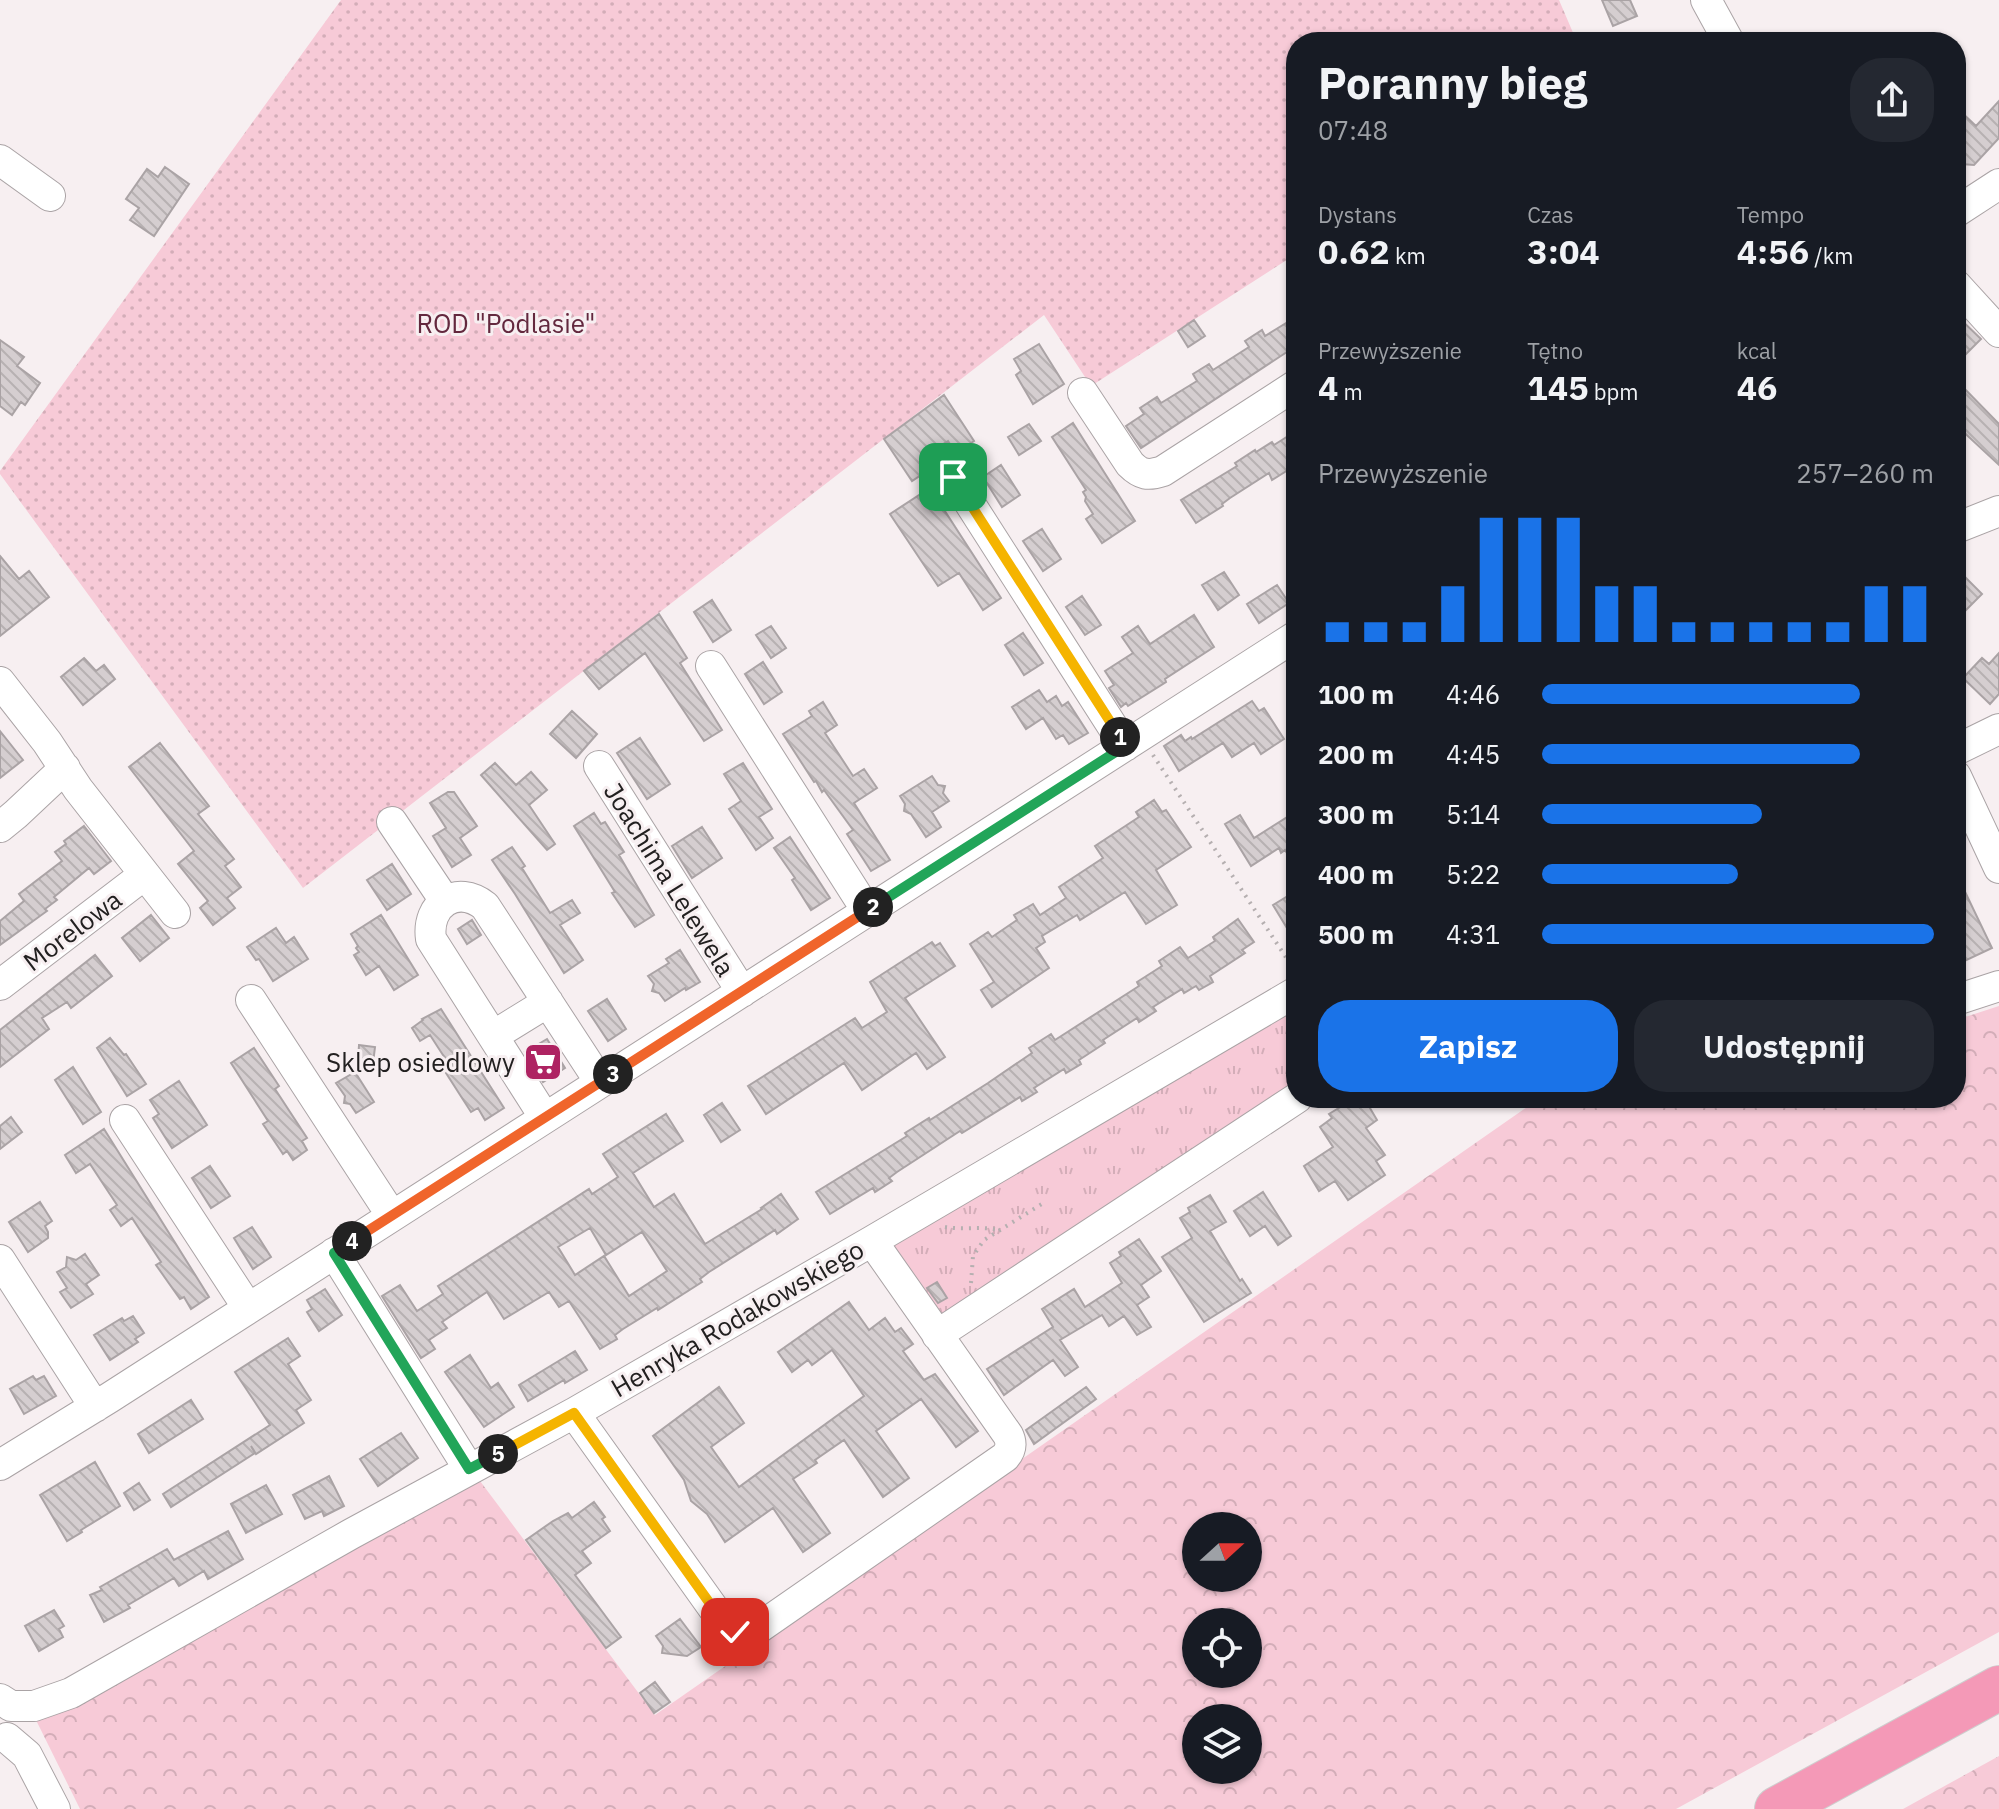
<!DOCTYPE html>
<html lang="pl">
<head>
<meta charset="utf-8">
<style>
  body { margin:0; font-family:"IBM Plex Sans",sans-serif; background:#242831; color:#f1f3f6; height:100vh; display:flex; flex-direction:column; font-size:30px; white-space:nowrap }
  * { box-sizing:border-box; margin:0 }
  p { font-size:26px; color:#9ea1a6 }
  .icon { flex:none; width:44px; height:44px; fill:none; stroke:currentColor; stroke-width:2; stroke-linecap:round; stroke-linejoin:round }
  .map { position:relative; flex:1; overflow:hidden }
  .side { position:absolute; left:1286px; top:32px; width:680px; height:1076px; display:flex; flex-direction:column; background:#171b24; border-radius:32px; box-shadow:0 2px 6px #0004 }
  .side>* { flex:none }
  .needle { width:52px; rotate:69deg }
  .tools { position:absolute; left:1182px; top:1512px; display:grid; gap:16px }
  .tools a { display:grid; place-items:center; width:80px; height:80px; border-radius:50%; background:#171b24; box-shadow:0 2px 6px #0004; font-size:40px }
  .pin { position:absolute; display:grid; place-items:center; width:68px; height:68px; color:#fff; margin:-34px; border-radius:16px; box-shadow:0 4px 12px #0006 }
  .km { position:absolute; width:40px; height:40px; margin:-20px; border-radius:50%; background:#222; color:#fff; font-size:22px; line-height:40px; text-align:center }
  .round { display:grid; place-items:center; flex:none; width:84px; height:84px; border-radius:32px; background:#242831 }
  .summary { display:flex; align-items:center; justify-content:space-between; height:136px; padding:0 32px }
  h1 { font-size:44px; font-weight:700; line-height:60px }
  .figures { display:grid; grid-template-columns:repeat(3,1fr); gap:12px; height:136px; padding:8px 32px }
  .figures div { display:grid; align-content:center }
  .figures b { font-size:34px; font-weight:700 }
  .figures small { font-size:22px; font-weight:400 }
  .figures p { font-size:22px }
  .chart { height:224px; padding:16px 32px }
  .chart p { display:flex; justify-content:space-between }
  .chart svg { width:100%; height:144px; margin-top:8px; stroke:#1a73e8; stroke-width:6 }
  .primary-button { display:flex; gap:16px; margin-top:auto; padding:16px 32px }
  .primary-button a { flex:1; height:92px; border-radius:32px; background:#1a73e8; color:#fff; font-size:32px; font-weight:700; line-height:92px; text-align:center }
  .primary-button a+a { background:#242831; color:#f1f3f6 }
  ul { padding:0 32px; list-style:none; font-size:26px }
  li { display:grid; grid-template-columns:128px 96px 1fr; align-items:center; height:60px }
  li i { height:20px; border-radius:10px; background:#1a73e8 }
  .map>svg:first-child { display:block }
  .grass { fill:url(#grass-tufts) }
  .forest { fill:url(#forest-crowns); fill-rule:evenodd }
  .garden { fill:url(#garden-dots) }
  .building { fill:url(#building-back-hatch); stroke:#aaa3a5; stroke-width:2; fill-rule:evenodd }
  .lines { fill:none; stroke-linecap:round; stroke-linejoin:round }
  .minor-casing { stroke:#aaa3a5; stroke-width:32 }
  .highway-casing { stroke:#cecece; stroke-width:46 }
  .path { stroke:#b5afb0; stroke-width:4; stroke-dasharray:2 6; stroke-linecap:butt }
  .minor { stroke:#fff; stroke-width:30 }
  .highway { stroke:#f499b7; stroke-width:44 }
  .split-1-casing { stroke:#fff; stroke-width:16 }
  .split-2-casing { stroke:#fff; stroke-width:16 }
  .split-3-casing { stroke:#fff; stroke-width:16 }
  .split-4-casing { stroke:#fff; stroke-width:16 }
  .split-5-casing { stroke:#fff; stroke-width:16 }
  .split-6-casing { stroke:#fff; stroke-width:16 }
  .split-1 { stroke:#f5b400; stroke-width:10 }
  .split-2 { stroke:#22a559; stroke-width:10 }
  .split-3 { stroke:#f0652b; stroke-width:10 }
  .split-4 { stroke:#f0652b; stroke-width:10 }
  .split-5 { stroke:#22a559; stroke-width:10 }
  .split-6 { stroke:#f5b400; stroke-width:10 }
  .labels { text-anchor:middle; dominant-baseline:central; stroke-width:6; stroke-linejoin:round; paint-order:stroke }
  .park-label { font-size:26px; fill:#63283e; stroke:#f7eff1 }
  .street-label { font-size:26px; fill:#222020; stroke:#f7eff1 }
  .poi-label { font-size:26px; fill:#222020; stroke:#f7eff1; text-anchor:end }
</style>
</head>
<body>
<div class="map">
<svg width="1999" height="1809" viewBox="0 0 1999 1809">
  <defs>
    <pattern id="grass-tufts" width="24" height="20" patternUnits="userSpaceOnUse" patternTransform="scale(2)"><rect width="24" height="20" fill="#f7cad7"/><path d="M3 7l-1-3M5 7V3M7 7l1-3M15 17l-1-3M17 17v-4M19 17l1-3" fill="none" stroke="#d3adb8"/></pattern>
    <pattern id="forest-crowns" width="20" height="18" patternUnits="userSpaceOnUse" patternTransform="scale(2)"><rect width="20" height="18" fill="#f7cad7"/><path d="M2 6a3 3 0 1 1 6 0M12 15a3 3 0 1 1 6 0" fill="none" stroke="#d3adb8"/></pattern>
    <pattern id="garden-dots" width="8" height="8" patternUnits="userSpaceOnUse" patternTransform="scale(2)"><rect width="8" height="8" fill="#f7cad7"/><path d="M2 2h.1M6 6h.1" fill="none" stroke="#d3adb8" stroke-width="1.8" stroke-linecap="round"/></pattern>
    <pattern id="building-back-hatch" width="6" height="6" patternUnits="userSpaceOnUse" patternTransform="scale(2)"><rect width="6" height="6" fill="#d5ced0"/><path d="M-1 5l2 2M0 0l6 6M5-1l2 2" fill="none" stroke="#b7b1b2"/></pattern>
  </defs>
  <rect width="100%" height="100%" fill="#f7eff1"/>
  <path class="grass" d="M1296 1005V1089L950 1315H935L891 1246Z"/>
  <path class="forest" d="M1999 1006V1632L1676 1809H80L35 1718 477 1477 655 1715 1540 1098H1956V1020ZM1196 1526H1248V1578H1196ZM1196 1622H1248V1674H1196ZM1196 1718H1248V1770H1196Z
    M1999 1756V1809H1903Z"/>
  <path class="garden" d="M341 0H1559L1577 42H1296V254L1091 386 1044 315 303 888 0 474V471Z"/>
  <path class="building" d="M1602 0H1630L1637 16 1613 26Z
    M1999 101V138L1974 165 1961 164 1956 160V107L1976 126Z
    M165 167 189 184 154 236 130 220 139 208 126 199 147 169 158 177Z
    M1956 315 1981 339 1956 364Z
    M1296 317V346L1141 448 1126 426 1144 414 1140 408 1157 397 1161 403 1197 381 1193 374 1209 364 1213 370 1249 347 1245 341 1262 330 1265 336Z
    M1194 320 1205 336 1188 347 1178 331Z
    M0 340 24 357 17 366 40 383 25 405 21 402 12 415 0 406Z
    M1039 344 1064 384 1033 404 1016 375 1021 371 1014 359Z
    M1956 380 1999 424V465L1956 425Z
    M944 395 974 441 956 453 948 441 922 457 930 469 912 481 884 439Z
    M1073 423 1135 521 1102 543 1086 519 1093 514 1085 501 1086 497 1083 492 1086 490 1052 437Z
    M1029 424 1041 441 1019 455 1008 437Z
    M1296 431V465L1272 480 1269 473 1230 498 1222 504 1223 506 1196 523 1181 500 1237 466 1235 463 1255 450 1256 452 1272 442 1274 445Z
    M1001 465 1020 495 1002 507 983 477Z
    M930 488 1001 598 983 610 959 573 938 586 890 514Z
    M1042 529 1061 559 1043 571 1023 541Z
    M0 556 19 579 29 571 49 597 0 636Z
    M1956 568 1982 594 1956 620Z
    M1224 572 1239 595 1218 610 1202 585Z
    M1277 585 1289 603 1259 623 1247 604Z
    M1082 596 1101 625 1085 635 1066 607Z
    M712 600 731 630 713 642 694 612Z
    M659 614 687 658 680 663 722 730 704 741 645 653 599 689 584 671Z
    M1194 615 1214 647 1165 679 1166 682 1128 706 1126 703 1121 707 1109 688 1114 685 1105 671 1133 653 1122 637 1138 626 1150 644Z
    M771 626 786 648 771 658 756 635Z
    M1023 633 1043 663 1024 675 1005 645Z
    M1999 653V694L1990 704 1963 678 1982 658 1989 664Z
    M84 658 96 671 104 665 115 679 83 705 61 677Z
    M763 662 782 692 764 704 745 674Z
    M1039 690 1047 702 1056 696 1062 706 1068 702 1088 733 1069 744 1063 735 1056 739 1043 718 1026 729 1012 707Z
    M1252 701 1259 711 1264 708 1284 739 1261 754 1254 743 1232 757 1223 743 1179 771 1164 746 1181 735 1185 741 1191 737 1192 739Z
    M823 702 837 725 825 733 853 776 864 769 877 788 854 803 890 860 871 871 847 834 853 830 824 790 822 792 816 781 814 782 783 734 812 716 809 711Z
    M572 711 597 734 576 758 550 734Z
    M0 731 23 760 0 778Z
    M640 738 670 784 647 799 617 753Z
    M160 743 209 806 198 814 234 859 225 866 241 887 227 898 235 908 213 925 200 908 208 901 178 864 194 851 129 767Z
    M495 763 516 785 531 772 547 790 529 805 555 844 547 850 481 775Z
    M743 763 772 809 759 817 773 838 756 850 729 809 741 801 724 774Z
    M932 776 938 785 945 786 943 793 949 801 932 812 941 827 926 837 911 814 904 811 905 804 900 796Z
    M448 792H454L477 826 460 838 471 855 452 867 433 836 446 828 430 803Z
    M1154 800 1162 812 1166 810 1191 847 1156 870 1177 905 1146 924 1125 892 1080 920 1077 915 1042 936 1045 942 1036 948 1049 968 992 1007 981 990 994 982 970 944 988 932 992 937 1017 920 1014 915 1033 904 1040 915 1066 898 1059 887 1103 858 1095 846 1139 817 1136 812Z
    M594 813 601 824 605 822 624 852 619 855 654 915 635 927 612 893 615 892 574 826Z
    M1240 815 1254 838 1289 816 1296 827V867L1285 850 1281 853 1279 848 1251 866 1225 824Z
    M84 826 111 861 94 874 89 868 54 897 57 900 45 909 47 911 0 945V921L24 901 19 894 62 861 55 852 66 844 64 841Z
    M702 827 722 858 692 878 672 846Z
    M790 837 830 898 811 910 792 880 795 878 774 848Z
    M512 847 525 866 522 868 550 913 572 900 580 913 560 925 583 960 564 973 515 894 492 860Z
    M392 864 411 894 387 910 367 880Z
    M1956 873 1992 948 1956 965Z
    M1296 891V943L1273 905Z
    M151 915 169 938 140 961 122 938Z
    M381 915 418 975 394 990 379 966 366 975 354 955 359 952 356 948 358 946 351 934Z
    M1238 919 1254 942 1242 950 1245 953 1210 976 1213 982 1199 990 1196 986 1184 993 1182 989 1153 1007 1156 1011 1139 1022 1137 1018 1103 1040 1105 1043 1079 1060 1081 1064 1066 1073 1064 1069 1034 1088 1037 1092 1022 1101 1020 1097 962 1133 960 1131 897 1172 889 1178 892 1181 875 1192 873 1188 830 1214 816 1192 907 1136 905 1133 929 1118 930 1120 988 1083 1032 1053 1029 1048 1051 1034 1055 1040 1139 986 1137 982 1162 966 1159 961 1180 947 1188 958 1215 941 1213 937Z
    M472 920 481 935 467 944 458 929Z
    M276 928 286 943 294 937 308 959 273 981 259 959 256 960 247 947Z
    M932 942 935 946 940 943 955 966 905 998 945 1057 927 1069 916 1053 862 1090 844 1063 766 1114 748 1086 855 1018 862 1028 887 1012 870 982Z
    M680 950 700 982 686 990 685 988 665 1001 659 993 652 991 654 984 648 976 669 963 666 959Z
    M95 955 112 976 71 1008 67 1002 42 1018 49 1029 0 1067V1030Z
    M607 999 626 1029 608 1041 588 1011Z
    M441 1009 504 1108 485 1120 478 1108 471 1112 446 1073 452 1069 430 1035 420 1041 412 1028 423 1020 422 1019Z
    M110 1038 124 1055 126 1054 146 1084 127 1096 97 1048Z
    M547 1039 565 1068 543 1082 525 1052Z
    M359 1045 375 1047 373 1063 358 1061Z
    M254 1048 279 1086 275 1089 307 1138 302 1141 307 1150 293 1160 287 1151 283 1154 263 1124 268 1121 231 1063Z
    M73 1067 101 1112 83 1124 55 1080Z
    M355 1072 374 1102 356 1113 350 1104 344 1103 345 1096 336 1083Z
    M179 1081 207 1125 172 1148 153 1118 159 1114 150 1100Z
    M1364 1098 1377 1120 1366 1128 1385 1155 1376 1161 1385 1175 1348 1200 1335 1181 1319 1191 1304 1166 1333 1147 1320 1127 1332 1118 1329 1114 1352 1100 1355 1103Z
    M722 1103 740 1130 721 1142 704 1115Z
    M666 1114 683 1141 633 1173 654 1207 674 1194 705 1244 762 1209 761 1208 781 1194 798 1219 777 1234 775 1230 709 1272 700 1279 702 1282 658 1310 657 1308 623 1329 615 1335 617 1339 600 1349 569 1301 559 1307 549 1292 504 1319 487 1292 442 1322 447 1328 429 1340 435 1349 421 1358 382 1296 400 1285 417 1311 443 1294 438 1286 589 1189 592 1194 618 1177 603 1154ZM590 1228 606 1255 642 1232 667 1271 629 1296 604 1256 575 1275 558 1247Z
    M11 1117 22 1132 0 1149V1126Z
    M104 1129 209 1297 191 1309 184 1297 180 1299 156 1265 161 1262 132 1218 121 1226 110 1210 117 1205 90 1164 76 1173 65 1155Z
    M210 1166 230 1196 211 1208 192 1178Z
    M1263 1192 1291 1236 1278 1245 1265 1226 1250 1236 1234 1211Z
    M1210 1195 1226 1222 1210 1231 1240 1281 1242 1279 1251 1293 1204 1322 1162 1257 1192 1238 1180 1218 1190 1212 1188 1208Z
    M40 1202 52 1221 45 1226 48 1232V1238L28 1252 9 1222Z
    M252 1227 271 1257 253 1269 234 1238Z
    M1139 1239 1161 1271 1141 1285 1149 1297 1137 1305 1151 1327 1137 1335 1124 1316 1109 1326 1102 1315 1060 1340 1078 1367 1065 1376 1053 1360 1004 1395 987 1369 1053 1327 1042 1309 1074 1289 1085 1307 1122 1283 1110 1263 1121 1256 1119 1252Z
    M85 1254 99 1275 86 1284 93 1294 71 1308 60 1292 67 1288 57 1272 66 1267 67 1257 76 1260Z
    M937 1282 947 1298 938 1303 927 1288Z
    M325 1289 342 1315 319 1331 307 1312 312 1309 307 1300Z
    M849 1302 869 1330 885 1318 895 1332 901 1328 913 1344 903 1351 924 1380 935 1374 978 1431 956 1447 921 1399 876 1431 909 1478 883 1497 844 1440 815 1460 817 1463 793 1479 830 1533 803 1552 773 1508 725 1542 707 1514 691 1501 684 1480 653 1436 719 1387 744 1423 711 1447 739 1487 864 1396 832 1350 812 1365 808 1360 792 1372 778 1352Z
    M133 1316 144 1333 135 1339 138 1342 110 1360 94 1335 122 1318 124 1321Z
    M288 1338 300 1356 288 1364 311 1400 296 1410 304 1423 256 1454 251 1446 255 1453 171 1507 163 1494 270 1425 235 1372Z
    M575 1351 587 1370 565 1383 564 1380 528 1401 519 1385Z
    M470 1355 491 1388 498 1383 514 1407 484 1427 445 1372Z
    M33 1376 36 1380 44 1376 56 1396 24 1414 10 1389Z
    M1086 1387 1096 1399 1034 1444 1026 1430Z
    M191 1400 203 1419 149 1453 138 1434Z
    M401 1433 418 1458 378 1486 360 1459Z
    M95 1462 120 1506 81 1530 82 1532 67 1541 40 1495Z
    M329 1476 344 1506 324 1516 322 1511 305 1519 293 1495Z
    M139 1483 150 1500 134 1510 124 1493Z
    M266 1485 282 1514 246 1533 231 1504Z
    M594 1502 605 1517 602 1519 610 1531 582 1551 591 1563 575 1575 621 1637 606 1648 526 1540 553 1521 568 1513 572 1518Z
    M228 1531 243 1559 208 1579 204 1571 179 1586 174 1578 128 1605 130 1608 104 1622 90 1595 102 1590 100 1587 167 1549 174 1560Z
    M54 1610 64 1626 59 1629 63 1637 39 1651 25 1626Z
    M680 1619 701 1647 687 1656 662 1653 663 1646 656 1636Z
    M655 1682 670 1702 654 1713 640 1693Z"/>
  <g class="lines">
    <defs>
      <path id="minor" d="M1706 0 1729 42
        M0 160 50 196
        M1956 212 1999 184
        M1956 285 1999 332
        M1083 393 1130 464C1141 475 1148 476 1163 471L1296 385
        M953 477 1125 746
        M1956 528 1999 511
        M711 666 867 911
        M0 682 47 742 78 789 175 913
        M1956 750 1999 729
        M599 766 742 992
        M1956 776 1999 868
        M392 822 445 901
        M0 827 16 814 65 768
        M0 985 144 875
        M251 1000 392 1216
        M1956 1000 1999 986
        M493 1036 548 1002
        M545 1118 431 939C426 904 457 884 485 906L600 1082
        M125 1120 248 1308
        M334 1253 469 1469
        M0 1260 95 1407
        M937 1335 1297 1098
        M574 1413 726 1626C735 1634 745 1636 756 1630L1005 1457C1011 1450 1012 1443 1008 1435L872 1241
        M0 1465 109 1398 1296 636
        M0 1699 11 1706H34L71 1693 351 1534 574 1413 872 1241 1296 992
        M7 1738 27 1755 55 1809"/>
      <path id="highway" d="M1777 1809 1999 1688"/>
    </defs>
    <use href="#minor" class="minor-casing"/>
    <use href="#highway" class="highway-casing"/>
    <path class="path" d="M1153 755 1293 968
      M945 1227C963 1230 981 1226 999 1230
      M971 1283 973 1256 984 1240 1045 1202"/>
    <use href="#minor" class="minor"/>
    <use href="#highway" class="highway"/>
  </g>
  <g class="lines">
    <defs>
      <path id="split-1" d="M953 477 1120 737"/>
      <path id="split-2" d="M873 907 1125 746 1120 737"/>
      <path id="split-3" d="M613 1074 873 907"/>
      <path id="split-4" d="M352 1241 613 1074"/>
      <path id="split-5" d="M352 1241 334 1253 469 1469 498 1454"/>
      <path id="split-6" d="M498 1454 574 1413 726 1626 735 1632"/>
    </defs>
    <use href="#split-1" class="split-1-casing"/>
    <use href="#split-2" class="split-2-casing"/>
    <use href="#split-3" class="split-3-casing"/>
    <use href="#split-4" class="split-4-casing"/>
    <use href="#split-5" class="split-5-casing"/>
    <use href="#split-6" class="split-6-casing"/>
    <use href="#split-1" class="split-1"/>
    <use href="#split-2" class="split-2"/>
    <use href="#split-3" class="split-3"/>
    <use href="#split-4" class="split-4"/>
    <use href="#split-5" class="split-5"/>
    <use href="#split-6" class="split-6"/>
  </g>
  <defs>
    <symbol id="supermarket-square" viewBox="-11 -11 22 22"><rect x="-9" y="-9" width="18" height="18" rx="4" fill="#ae2362" stroke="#f7eff1"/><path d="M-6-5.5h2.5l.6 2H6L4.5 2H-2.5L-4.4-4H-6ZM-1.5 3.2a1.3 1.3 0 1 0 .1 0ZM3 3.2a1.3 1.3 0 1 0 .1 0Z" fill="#fff"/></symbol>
  </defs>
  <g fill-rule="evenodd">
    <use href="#supermarket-square" x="521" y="1040" width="44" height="44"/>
  </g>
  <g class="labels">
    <g class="park-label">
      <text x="506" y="323">ROD "Podlasie"</text>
    </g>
    <g class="street-label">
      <text transform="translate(670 879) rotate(58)">Joachima Lelewela</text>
      <text transform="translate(72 930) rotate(-37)">Morelowa</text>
      <text transform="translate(737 1318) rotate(-30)">Henryka Rodakowskiego</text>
    </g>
    <g class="poi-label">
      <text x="515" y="1062">Sklep osiedlowy</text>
    </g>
  </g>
</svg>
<div class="tools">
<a><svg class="needle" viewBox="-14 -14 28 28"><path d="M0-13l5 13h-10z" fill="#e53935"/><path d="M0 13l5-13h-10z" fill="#9ea1a6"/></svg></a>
<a><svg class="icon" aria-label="locate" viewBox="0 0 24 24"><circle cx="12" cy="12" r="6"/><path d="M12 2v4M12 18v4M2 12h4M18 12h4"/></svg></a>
<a><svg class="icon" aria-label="layers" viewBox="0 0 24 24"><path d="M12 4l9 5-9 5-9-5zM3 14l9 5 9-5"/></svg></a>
</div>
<div class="pin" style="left:953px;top:477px;background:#1e9e55"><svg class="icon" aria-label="arrive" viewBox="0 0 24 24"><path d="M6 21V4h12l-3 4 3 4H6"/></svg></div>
<div class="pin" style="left:735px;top:1632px;background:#d93025"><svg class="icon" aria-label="check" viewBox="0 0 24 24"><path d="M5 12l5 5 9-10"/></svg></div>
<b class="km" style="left:1120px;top:737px">1</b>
<b class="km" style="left:873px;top:907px">2</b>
<b class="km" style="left:613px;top:1074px">3</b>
<b class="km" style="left:352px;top:1241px">4</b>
<b class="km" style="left:498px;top:1454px">5</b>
<section class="side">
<div class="summary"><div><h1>Poranny bieg</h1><p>07:48</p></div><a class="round"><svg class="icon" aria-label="share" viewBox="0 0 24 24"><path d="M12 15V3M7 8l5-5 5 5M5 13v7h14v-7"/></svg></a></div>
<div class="figures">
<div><p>Dystans</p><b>0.62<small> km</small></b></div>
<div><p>Czas</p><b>3:04</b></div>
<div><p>Tempo</p><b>4:56<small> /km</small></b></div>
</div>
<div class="figures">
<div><p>Przewyższenie</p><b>4<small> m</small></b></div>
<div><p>Tętno</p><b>145<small> bpm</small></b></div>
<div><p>kcal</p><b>46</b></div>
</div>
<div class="chart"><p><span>Przewyższenie</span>257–260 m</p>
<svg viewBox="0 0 160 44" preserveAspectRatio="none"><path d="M5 44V38M15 44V38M25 44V38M35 44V27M45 44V6M55 44V6M65 44V6M75 44V27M85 44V27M95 44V38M105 44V38M115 44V38M125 44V38M135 44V38M145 44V27M155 44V27"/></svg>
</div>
<ul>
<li><b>100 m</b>4:46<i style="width:81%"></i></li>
<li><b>200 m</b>4:45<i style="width:81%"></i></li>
<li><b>300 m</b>5:14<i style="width:56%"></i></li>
<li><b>400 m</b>5:22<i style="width:50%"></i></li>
<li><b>500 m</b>4:31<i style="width:100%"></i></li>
</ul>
<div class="primary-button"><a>Zapisz</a><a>Udostępnij</a></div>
</section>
</div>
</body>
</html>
